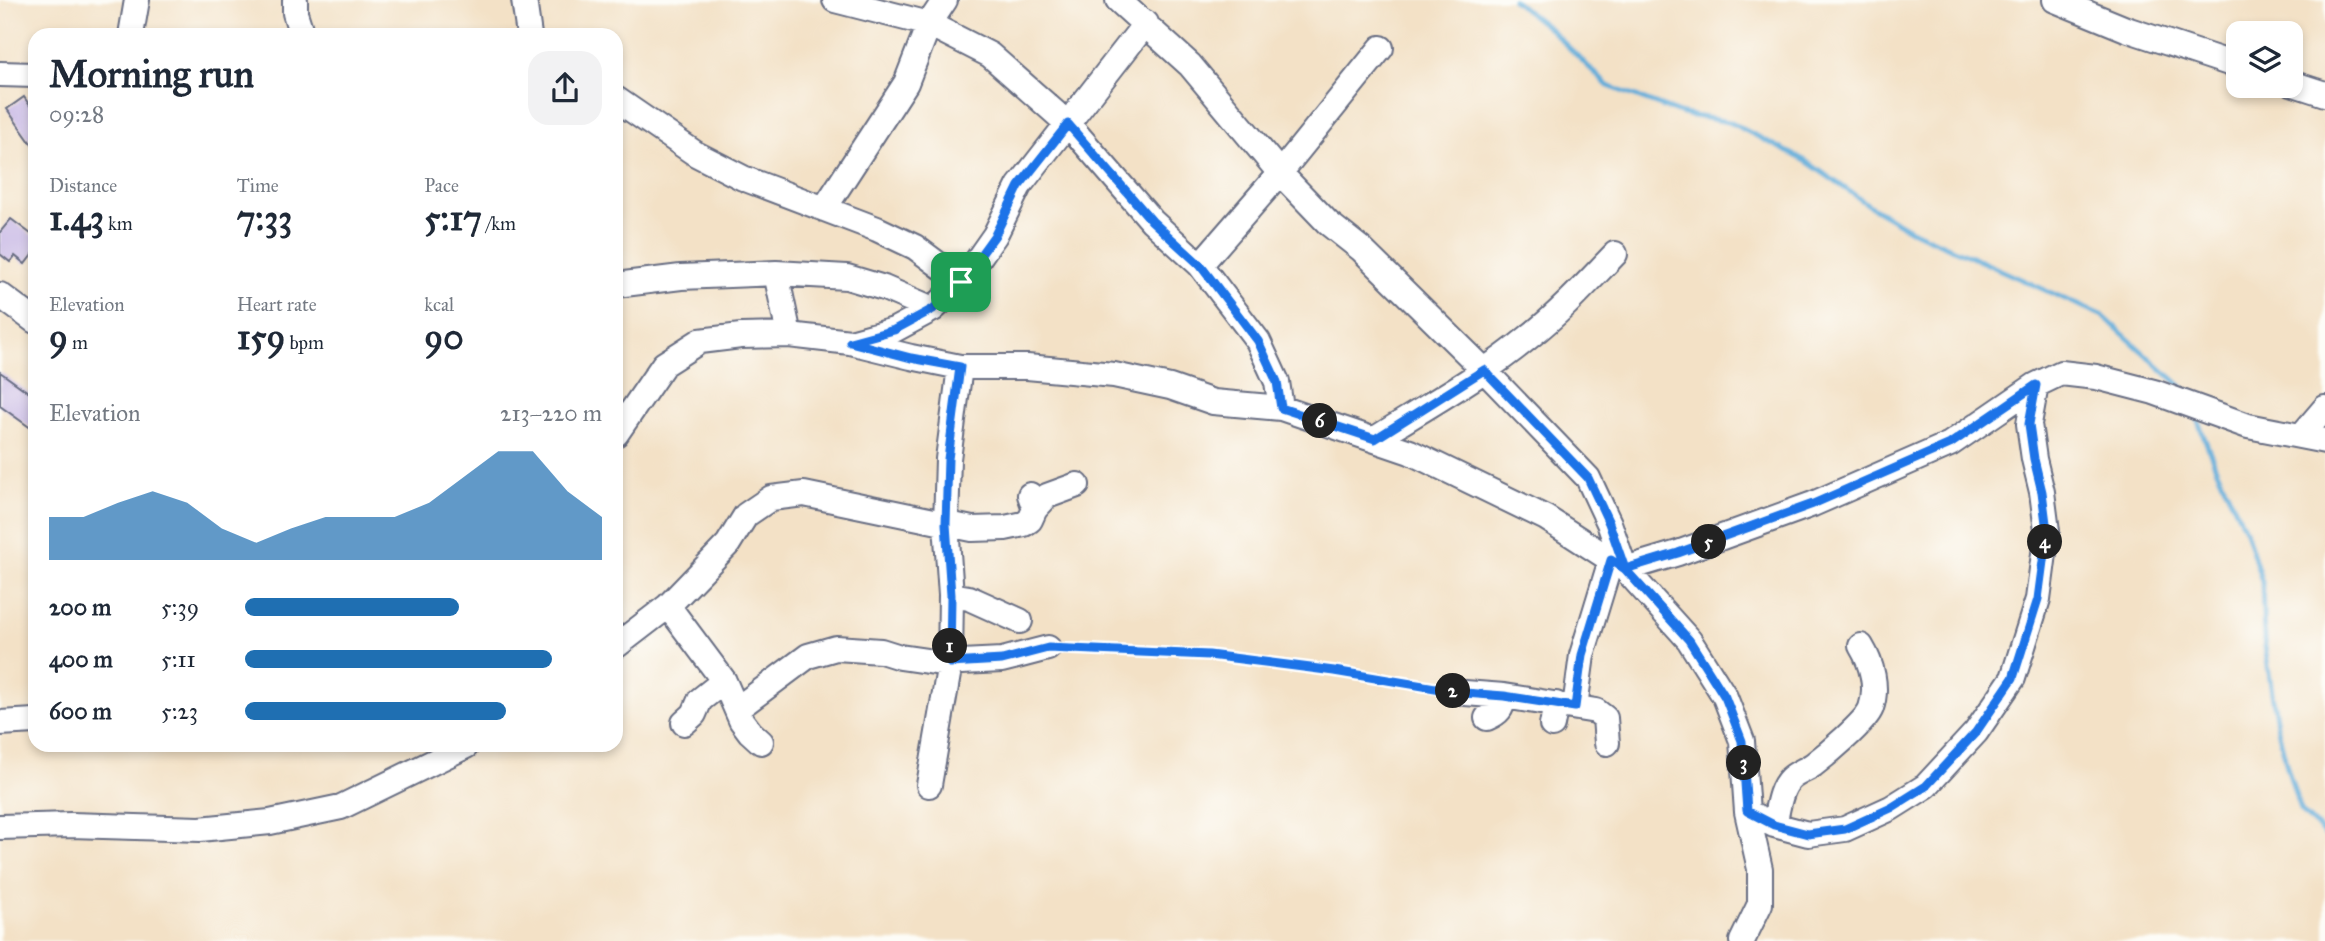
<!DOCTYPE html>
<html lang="en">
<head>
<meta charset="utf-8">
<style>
  body { margin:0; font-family:"IM FELL Great Primer",serif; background:#f2f2f3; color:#1f2937; height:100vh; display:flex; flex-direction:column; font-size:26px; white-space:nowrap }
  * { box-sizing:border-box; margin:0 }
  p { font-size:23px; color:#747a83 }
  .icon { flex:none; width:38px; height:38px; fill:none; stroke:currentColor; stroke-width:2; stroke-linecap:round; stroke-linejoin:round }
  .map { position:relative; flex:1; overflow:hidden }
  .panel { position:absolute; left:28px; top:28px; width:595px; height:724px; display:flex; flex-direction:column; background:#fff; border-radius:21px; box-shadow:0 4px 10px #0003 }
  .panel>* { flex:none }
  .buttons { position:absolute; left:2226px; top:21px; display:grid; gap:14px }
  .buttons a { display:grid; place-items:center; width:77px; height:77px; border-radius:14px; background:#fff; box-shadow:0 4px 10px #0003; font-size:35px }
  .pin { position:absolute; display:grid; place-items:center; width:60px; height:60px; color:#fff; margin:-30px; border-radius:14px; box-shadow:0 4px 10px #0006 }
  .km { position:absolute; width:35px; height:35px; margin:-18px; border-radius:50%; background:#222; color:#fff; font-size:19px; line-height:35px; text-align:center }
  .round { display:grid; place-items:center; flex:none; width:74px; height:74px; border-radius:21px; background:#f2f2f3 }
  .headline { display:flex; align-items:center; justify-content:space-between; height:119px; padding:0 21px }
  h1 { font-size:38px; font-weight:700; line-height:52px }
  .stats { display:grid; grid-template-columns:repeat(3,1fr); gap:10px; height:119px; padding:7px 21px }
  .stats div { display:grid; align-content:center }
  .stats b { font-size:35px; font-weight:700 }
  .stats small { font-size:19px; font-weight:400 }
  .stats p { font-size:19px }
  .chart { height:196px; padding:14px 21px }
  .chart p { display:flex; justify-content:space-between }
  .chart svg { width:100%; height:126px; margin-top:7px; fill:#1f6fb2; opacity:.7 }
  ul { padding:0 21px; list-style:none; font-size:23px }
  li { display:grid; grid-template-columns:112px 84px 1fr; align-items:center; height:52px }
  li i { height:18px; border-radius:9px; background:#1f6fb2 }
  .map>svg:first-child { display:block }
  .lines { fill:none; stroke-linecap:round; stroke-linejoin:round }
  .stream { stroke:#61acd9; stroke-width:5 }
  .building { fill:#c6b6e5 }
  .minor-casing { stroke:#676d82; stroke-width:28 }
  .path { stroke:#676d82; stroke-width:3.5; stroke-dasharray:5 5; stroke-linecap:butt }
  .minor { stroke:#fff; stroke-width:24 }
  .route-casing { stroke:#fff; stroke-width:14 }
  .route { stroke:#1a73e8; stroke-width:9 }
</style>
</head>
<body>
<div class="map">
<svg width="2325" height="941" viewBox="0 0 2325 941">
  <rect width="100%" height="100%" fill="#fdfcf7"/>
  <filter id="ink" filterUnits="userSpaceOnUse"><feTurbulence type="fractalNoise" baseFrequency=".0143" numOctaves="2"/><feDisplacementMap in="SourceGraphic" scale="14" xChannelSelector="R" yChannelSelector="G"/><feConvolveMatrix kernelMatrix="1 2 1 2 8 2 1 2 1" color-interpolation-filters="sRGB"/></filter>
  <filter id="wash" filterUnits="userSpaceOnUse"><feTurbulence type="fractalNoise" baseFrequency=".00686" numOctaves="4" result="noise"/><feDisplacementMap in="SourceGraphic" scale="28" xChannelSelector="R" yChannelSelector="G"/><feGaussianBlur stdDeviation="1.57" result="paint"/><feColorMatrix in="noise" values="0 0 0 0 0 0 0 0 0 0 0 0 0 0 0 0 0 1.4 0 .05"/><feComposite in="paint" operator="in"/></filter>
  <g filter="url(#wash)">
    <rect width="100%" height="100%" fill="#f3e1c6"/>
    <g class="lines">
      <path class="stream" d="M1513 0 1551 30 1608 86 1682 114 1729 122 1806 161 1873 208 1911 230 2103 316 2185 390
        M2198 421 2216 468 2246 531 2262 582 2264 640 2277 725 2287 767 2300 810 2325 835"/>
    </g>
    <g id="blocks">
      <path class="building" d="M24 97 35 113V149L7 109Z
        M11 219 35 237V251L25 264 15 256 10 262 0 254V232Z
        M0 372 35 397V431L0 406Z"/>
    </g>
  </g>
  <g filter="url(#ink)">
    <use href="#blocks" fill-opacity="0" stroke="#676d82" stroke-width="2"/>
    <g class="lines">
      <defs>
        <path id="minor" d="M295 0V13L302 35
          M524 0 529 35
          M835 0 929 24 990 55 1068 124 1152 221 1200 265 1258 341 1277 382 1281 408
          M1118 0 1190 65 1280 173 1328 223 1361 249 1484 370 1588 478 1609 523 1625 569 1678 553 1813 504 1950 444 2036 385 2061 373 2096 377 2154 392 2248 426 2325 441
          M2055 0 2126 29 2238 66
          M131 35 137 0
          M0 74 35 75
          M2291 83 2325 94
          M616 99 696 154 743 178 877 229 915 247 962 282
          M824 209 906 83 929 24 945 0
          M1200 265 1280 173 1381 48
          M776 273 789 335
          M616 285 681 277 776 273 847 277 884 288 933 309
          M0 295 35 321
          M854 341 894 330 933 309 962 282 995 235 1019 186 1146 23
          M616 434 664 364 700 341 741 336 789 335 850 342 911 357 960 367H1027L1114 375 1170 387 1213 402 1281 408 1410 452 1546 518 1625 569 1689 640 1725 697 1742 741 1747 812 1760 869V904L1742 941
          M2301 436 2325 408
          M1375 439C1427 406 1482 376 1529 337 1561 312 1587 283 1615 254
          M1035 509 1047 496 1077 485
          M951 595 969 598 1020 621
          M668 606 724 681 741 720 750 732 761 742
          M616 646 668 606 728 544 746 515 771 498 804 494 972 529 1005 528 1024 524 1030 520 1035 509 1030 495
          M1465 693 1504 696 1596 711 1605 718 1607 743
          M1575 707 1582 655 1611 560
          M737 709 808 656 836 648 881 651 900 657 941 663 1002 660 1048 648
          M1487 718C1499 713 1502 709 1504 696
          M0 723 35 721
          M684 723 694 714 700 700 724 681
          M1552 725 1556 704
          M929 785 950 663 951 595 946 524 948 459 960 367
          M1747 812 1774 825 1808 834 1845 829 1891 808 1926 786 1976 732 2013 678 2038 599 2047 531 2042 492 2034 459 2029 424 2036 385
          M1774 825C1778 810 1779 790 1790 779 1796 773 1806 770 1813 765 1826 755 1866 722 1871 708 1878 687 1872 664 1861 646
          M0 827 71 825 200 829 270 822 341 807 466 746"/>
      </defs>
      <use href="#minor" class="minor-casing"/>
      <path class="path" d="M1068 649 1209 655 1334 671 1446 690"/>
      <use href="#minor" class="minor"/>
    </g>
  </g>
  <g class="lines" filter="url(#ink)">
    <defs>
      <path id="route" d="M961 282 933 309 894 330 850 342 911 358 960 367 948 459 946 524 951 595 950 663 1002 660 1048 648 1209 655 1334 671 1465 693 1504 696 1575 707 1582 655 1611 560 1625 569 1689 640 1725 697 1742 741 1747 811 1774 825 1808 834 1845 829 1891 808 1926 786 1976 732 2013 678 2038 599 2047 531 2042 492 2034 459 2029 424 2036 385 1950 444 1813 504 1678 553 1625 569 1609 523 1588 478 1484 370 1375 439 1281 408 1277 382 1258 341 1200 265 1152 221 1068 124 1019 186 995 235 961 282"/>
    </defs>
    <use href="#route" class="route-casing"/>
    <use href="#route" class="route"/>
  </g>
</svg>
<div class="buttons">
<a><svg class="icon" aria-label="layers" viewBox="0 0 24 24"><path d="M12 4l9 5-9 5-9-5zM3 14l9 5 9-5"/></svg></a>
</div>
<div class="pin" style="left:961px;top:282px;background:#1e9e55"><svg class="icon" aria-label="arrive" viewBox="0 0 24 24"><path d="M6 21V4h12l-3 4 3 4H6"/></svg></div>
<b class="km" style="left:950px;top:646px">1</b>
<b class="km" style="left:1453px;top:691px">2</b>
<b class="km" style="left:1744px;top:763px">3</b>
<b class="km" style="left:2045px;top:542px">4</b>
<b class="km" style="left:1709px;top:542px">5</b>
<b class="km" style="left:1320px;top:421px">6</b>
<section class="panel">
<div class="headline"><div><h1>Morning run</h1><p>09:28</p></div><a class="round"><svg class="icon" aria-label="share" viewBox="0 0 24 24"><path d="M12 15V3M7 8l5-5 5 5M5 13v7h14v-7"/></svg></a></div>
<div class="stats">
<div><p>Distance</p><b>1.43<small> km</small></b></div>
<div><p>Time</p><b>7:33</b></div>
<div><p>Pace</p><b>5:17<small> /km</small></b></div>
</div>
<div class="stats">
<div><p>Elevation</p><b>9<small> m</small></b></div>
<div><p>Heart rate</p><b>159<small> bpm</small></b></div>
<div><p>kcal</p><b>90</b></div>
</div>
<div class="chart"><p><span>Elevation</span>213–220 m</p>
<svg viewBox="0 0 160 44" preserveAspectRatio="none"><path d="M0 44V29L10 29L20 24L30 20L40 24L50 33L60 38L70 33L80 29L90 29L100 29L110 24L120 15L130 6L140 6L150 20L160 29V44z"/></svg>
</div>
<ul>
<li><b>200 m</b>5:39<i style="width:60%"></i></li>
<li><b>400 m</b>5:11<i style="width:86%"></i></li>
<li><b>600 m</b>5:23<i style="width:73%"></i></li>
</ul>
</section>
</div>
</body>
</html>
